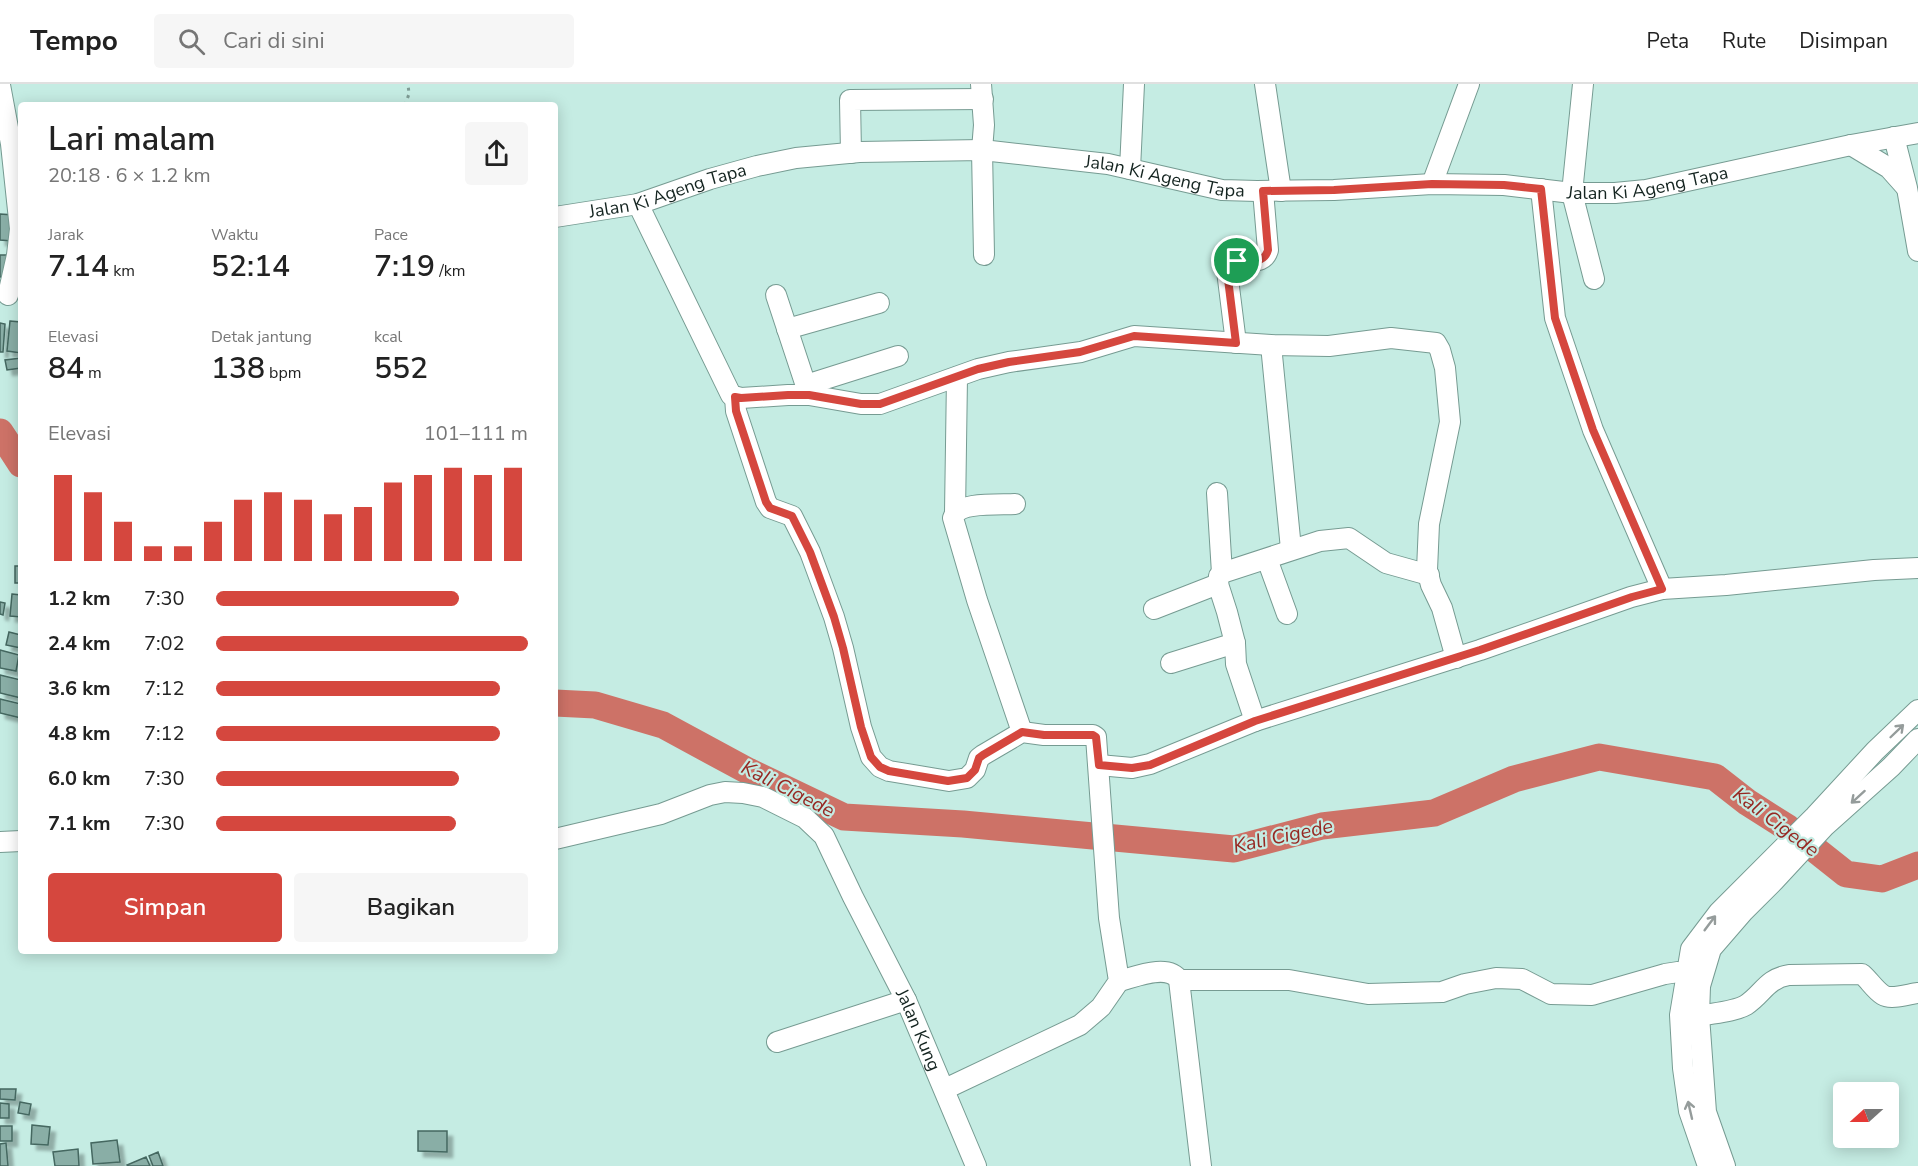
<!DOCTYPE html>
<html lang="id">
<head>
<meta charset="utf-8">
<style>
  body { margin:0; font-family:"Nunito Sans",sans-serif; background:#f6f6f6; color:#222; height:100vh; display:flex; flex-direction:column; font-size:22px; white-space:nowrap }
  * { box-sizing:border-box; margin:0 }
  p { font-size:20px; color:#767676 }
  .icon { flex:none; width:33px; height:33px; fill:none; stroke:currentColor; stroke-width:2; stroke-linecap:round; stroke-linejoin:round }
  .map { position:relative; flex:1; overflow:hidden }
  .sheet { position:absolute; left:18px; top:18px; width:540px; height:852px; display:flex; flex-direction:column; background:#fff; border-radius:6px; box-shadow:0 3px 15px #0003 }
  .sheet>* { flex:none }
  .needle { width:39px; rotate:249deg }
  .buttons { position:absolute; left:1833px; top:998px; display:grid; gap:12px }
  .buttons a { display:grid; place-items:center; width:66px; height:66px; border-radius:6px; background:#fff; box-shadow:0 3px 15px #0003; font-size:30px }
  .pin { position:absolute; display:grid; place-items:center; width:51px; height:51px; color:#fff; margin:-26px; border:3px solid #fff; border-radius:50%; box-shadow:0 2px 6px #0007 }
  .round { display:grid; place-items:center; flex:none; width:63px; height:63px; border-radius:6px; background:#f6f6f6 }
  .headline { display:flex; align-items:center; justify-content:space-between; height:102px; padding:0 30px }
  h1 { font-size:33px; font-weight:600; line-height:45px }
  .figures { display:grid; grid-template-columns:repeat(3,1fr); gap:9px; height:102px; padding:6px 30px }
  .figures div { display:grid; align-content:center }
  .figures b { font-size:30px; font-weight:600 }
  .figures small { font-size:16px; font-weight:400 }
  .figures p { font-size:16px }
  .chart { height:168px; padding:12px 30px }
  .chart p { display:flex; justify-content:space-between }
  .chart svg { width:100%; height:108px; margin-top:6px; stroke:#d5473e; stroke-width:6 }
  .primary-button { display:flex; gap:12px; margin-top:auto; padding:12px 30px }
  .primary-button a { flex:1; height:69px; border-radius:6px; background:#d5473e; color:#fff; font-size:24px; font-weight:600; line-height:69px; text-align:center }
  .primary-button a+a { background:#f6f6f6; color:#222 }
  ul { padding:0 30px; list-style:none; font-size:20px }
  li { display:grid; grid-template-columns:96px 72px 1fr; align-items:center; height:45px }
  li i { height:15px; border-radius:8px; background:#d5473e }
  header { display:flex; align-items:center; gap:36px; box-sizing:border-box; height:84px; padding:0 30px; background:#fff; border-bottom:2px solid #e0e0e0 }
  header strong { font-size:28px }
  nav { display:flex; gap:33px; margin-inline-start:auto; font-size:21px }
  .search { width:420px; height:54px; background:#f6f6f6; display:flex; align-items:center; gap:15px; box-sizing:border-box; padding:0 21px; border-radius:6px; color:#767676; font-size:22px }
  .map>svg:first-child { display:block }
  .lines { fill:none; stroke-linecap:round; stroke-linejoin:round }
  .river { stroke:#cd7267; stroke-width:27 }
  .building { fill:#89aea6; stroke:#446760; stroke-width:1.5; filter:url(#shadow) }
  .minor-casing { stroke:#769b92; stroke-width:22 }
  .path { stroke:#7e9c95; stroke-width:3; stroke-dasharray:3 4.5; stroke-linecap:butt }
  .minor { stroke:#fff; stroke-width:20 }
  .oneway { stroke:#959c9b }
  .route-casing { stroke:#fff; stroke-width:12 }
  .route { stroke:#d5473e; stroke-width:8 }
  .labels { text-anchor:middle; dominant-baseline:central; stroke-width:4.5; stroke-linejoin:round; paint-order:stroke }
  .street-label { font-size:18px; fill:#142420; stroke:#c5ece3 }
  .water-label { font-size:20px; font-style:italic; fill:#962822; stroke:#c5ece3 }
</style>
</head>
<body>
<header>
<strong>Tempo</strong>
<div class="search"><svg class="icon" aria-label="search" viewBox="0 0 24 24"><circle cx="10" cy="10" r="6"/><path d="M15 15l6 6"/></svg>Cari di sini</div>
<nav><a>Peta</a><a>Rute</a><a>Disimpan</a></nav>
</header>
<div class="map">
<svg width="1918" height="1082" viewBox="0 0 1918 1082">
  <defs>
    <filter id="shadow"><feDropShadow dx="5.5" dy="5.5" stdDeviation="1.5" flood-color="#0004"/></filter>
  </defs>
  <rect width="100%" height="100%" fill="#c5ece3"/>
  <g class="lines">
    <path class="river" d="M0 348 21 380
      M555 619 595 621 663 641 748 687 844 733 963 740 1234 765 1322 742 1434 729 1514 695 1599 673 1715 693 1747 718 1788 744 1846 790 1882 795 1918 781"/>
  </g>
  <path class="building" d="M0 130 14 131 12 157 0 156Z
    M0 171H7V193H0Z
    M10 237 21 238V269L7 267Z
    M0 239 5 240 3 268H0Z
    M21 274V284L7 286 5 276Z
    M15 482H21V499H15Z
    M12 510 21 511V533L10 532Z
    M0 518 5 519 3 531 0 530Z
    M9 548 21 551V564L6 561Z
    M0 566 19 571 16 587 0 584Z
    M0 591 21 596V614L0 609Z
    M0 615 21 620V634L0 629Z
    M0 1005H16L15 1016 0 1015Z
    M20 1018 31 1020 29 1031 18 1029Z
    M0 1019 9 1020V1034H0Z
    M32 1041 50 1043 48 1061 31 1060Z
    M0 1042H12V1057H0Z
    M418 1047H447V1068L418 1067Z
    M117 1056 120 1078 93 1080 91 1059Z
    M6 1059 8 1082H0V1060Z
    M78 1065 79 1082H55L53 1068Z
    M158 1068 163 1082H153L149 1072Z
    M146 1073 150 1082H128L127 1081Z"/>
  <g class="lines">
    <defs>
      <g id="minor">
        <path d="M981 0 984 41 982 66 984 171"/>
        <path d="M1265 0 1281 107"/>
        <path d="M1583 0 1572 109 1594 195"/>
        <path d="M0 1 11 60 20 145 17 171 8 211"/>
        <path d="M1894 53 1907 104 1918 167"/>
        <path d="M1851 61 1889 84 1905 102"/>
        <path d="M851 69 850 16 983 15"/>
        <path d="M1130 85 1134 0"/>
        <path d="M1432 100 1469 0"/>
        <path d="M1541 105 1555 234 1593 346 1662 505"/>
        <path d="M638 120 731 311 741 314 788 311H809L861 320H880L978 285 1009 278 1081 268 1134 252 1271 261 1329 262 1391 254 1436 259 1440 266 1445 284 1450 338 1429 440 1427 486 1431 501 1442 524 1456 574"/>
        <path id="s1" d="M555 133 638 120 710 95 757 82 796 74 859 68 982 66 1108 80 1222 106 1257 107 1334 106 1432 100 1504 101 1572 109H1615L1646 106 1851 61 1918 49"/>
        <path d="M776 211 809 311"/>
        <path d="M787 245 879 219"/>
        <path d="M1236 259 1227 187 1228 183C1243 172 1263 184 1268 166L1263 107"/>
        <path d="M1271 261 1291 465"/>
        <path d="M806 301 898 272"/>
        <path d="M735 313 736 327 766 418 770 424 792 432 810 468 834 533 843 564 861 643 871 673 880 683 889 687 949 697 967 694 975 686 979 674 983 671 1022 648 1044 651H1093L1096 653 1109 834 1119 897 1101 923 1080 941 945 1005"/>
        <path d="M1217 409 1222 489"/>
        <path d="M1015 420C1000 421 958 417 953 434L977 516 1022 648"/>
        <path d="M955 429 957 293"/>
        <path d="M1267 475 1287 530"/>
        <path d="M1218 500 1227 528 1235 559 1236 580 1255 637"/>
        <path d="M1154 525 1218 500 1219 492 1222 489 1320 457 1349 454 1386 479 1429 491"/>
        <path d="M1171 579 1235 559"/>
        <path d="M1099 681 1132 684 1150 680 1255 637 1480 566 1631 513 1662 505 1726 501 1874 486 1918 484"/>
        <path id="s2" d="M555 755 661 730 710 711 725 708 743 709 763 713 805 734 824 752 853 813 906 916 976 1082"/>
        <path d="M0 758 21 757"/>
        <path d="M1179 896H1289L1368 910 1442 908 1465 900 1496 894 1522 895 1551 910 1592 911 1665 890 1678 888 1686 891 1700 902"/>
        <path d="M1119 897C1135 893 1168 879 1179 896L1201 1082"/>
        <path d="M1699 932C1713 929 1734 928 1746 921 1763 910 1766 895 1789 891L1862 890C1869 896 1875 906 1883 911 1891 916 1909 910 1918 909"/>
        <path d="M777 958 906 916"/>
        <path d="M1708 1082 1689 1027 1683 984 1680 931 1691 865 1719 828 1815 732 1875 667 1918 626"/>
        <path d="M1725 1082 1706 1028 1699 932 1700 902 1711 865 1743 828 1774 797 1825 742 1891 683 1918 655"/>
      </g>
    </defs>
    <use href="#minor" class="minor-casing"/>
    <path class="path" d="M405 21 409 10 408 0"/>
    <use href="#minor" class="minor"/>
  </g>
  <defs><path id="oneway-shaft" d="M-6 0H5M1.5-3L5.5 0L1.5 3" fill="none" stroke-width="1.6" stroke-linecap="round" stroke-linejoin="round" transform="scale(1.5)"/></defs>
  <g class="oneway">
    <use href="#oneway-shaft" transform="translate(1897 647) rotate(-44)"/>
    <use href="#oneway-shaft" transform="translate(1858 713) rotate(138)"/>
    <use href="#oneway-shaft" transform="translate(1710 839) rotate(-53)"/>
    <use href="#oneway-shaft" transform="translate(1690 1026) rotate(-103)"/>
  </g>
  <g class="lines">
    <defs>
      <path id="route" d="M1432 100 1504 101 1541 105 1555 234 1593 346 1662 505 1632 513 1480 566 1255 637 1150 681 1132 684 1099 681 1096 653 1093 651H1044L1022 648 983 671 979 674 975 686 967 694 948 697 889 687 880 683 871 673 861 643 843 564 834 533 810 468 792 432 770 424 766 418 736 327 735 313 741 314 788 311H809L861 320H880L978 285 1009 278 1080 268 1134 252 1236 259 1227 187 1228 183C1243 172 1263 184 1268 166L1263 107 1334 106Z"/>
    </defs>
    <use href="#route" class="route-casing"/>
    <use href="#route" class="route"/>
  </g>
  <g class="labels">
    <g class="street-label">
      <text stroke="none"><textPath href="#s1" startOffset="620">Jalan Ki Ageng Tapa</textPath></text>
      <text stroke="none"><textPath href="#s1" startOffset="1106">Jalan Ki Ageng Tapa</textPath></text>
      <text stroke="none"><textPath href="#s1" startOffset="116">Jalan Ki Ageng Tapa</textPath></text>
      <text stroke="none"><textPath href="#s2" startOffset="504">Jalan Kung</textPath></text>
    </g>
    <g class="water-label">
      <text transform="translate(788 705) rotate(27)">Kali Cigede</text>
      <text transform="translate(1776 738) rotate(37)">Kali Cigede</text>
      <text transform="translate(1283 752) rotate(-12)">Kali Cigede</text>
    </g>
  </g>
</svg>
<div class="buttons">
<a><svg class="needle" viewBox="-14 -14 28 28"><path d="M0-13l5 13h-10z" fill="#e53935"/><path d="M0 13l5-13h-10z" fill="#767676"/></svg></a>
</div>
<div class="pin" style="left:1237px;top:177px;background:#1e9e55"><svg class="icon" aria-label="arrive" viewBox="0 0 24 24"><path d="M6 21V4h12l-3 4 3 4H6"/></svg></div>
<section class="sheet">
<div class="headline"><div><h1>Lari malam</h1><p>20:18 · 6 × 1.2 km</p></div><a class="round"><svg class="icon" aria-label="share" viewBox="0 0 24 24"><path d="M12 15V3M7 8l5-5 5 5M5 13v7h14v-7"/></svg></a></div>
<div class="figures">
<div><p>Jarak</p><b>7.14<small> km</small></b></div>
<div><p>Waktu</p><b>52:14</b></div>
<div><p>Pace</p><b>7:19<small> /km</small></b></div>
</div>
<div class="figures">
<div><p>Elevasi</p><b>84<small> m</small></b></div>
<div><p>Detak jantung</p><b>138<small> bpm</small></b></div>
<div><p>kcal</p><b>552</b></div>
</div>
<div class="chart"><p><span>Elevasi</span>101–111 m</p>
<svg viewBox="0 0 160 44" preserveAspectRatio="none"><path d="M5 44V9M15 44V16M25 44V28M35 44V38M45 44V38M55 44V28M65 44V19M75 44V16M85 44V19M95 44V25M105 44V22M115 44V12M125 44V9M135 44V6M145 44V9M155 44V6"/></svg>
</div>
<ul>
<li><b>1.2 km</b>7:30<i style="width:78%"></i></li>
<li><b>2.4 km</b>7:02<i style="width:100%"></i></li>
<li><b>3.6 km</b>7:12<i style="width:91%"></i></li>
<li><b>4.8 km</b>7:12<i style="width:91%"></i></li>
<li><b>6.0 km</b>7:30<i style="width:78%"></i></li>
<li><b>7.1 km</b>7:30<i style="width:77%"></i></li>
</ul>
<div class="primary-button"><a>Simpan</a><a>Bagikan</a></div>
</section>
</div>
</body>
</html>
